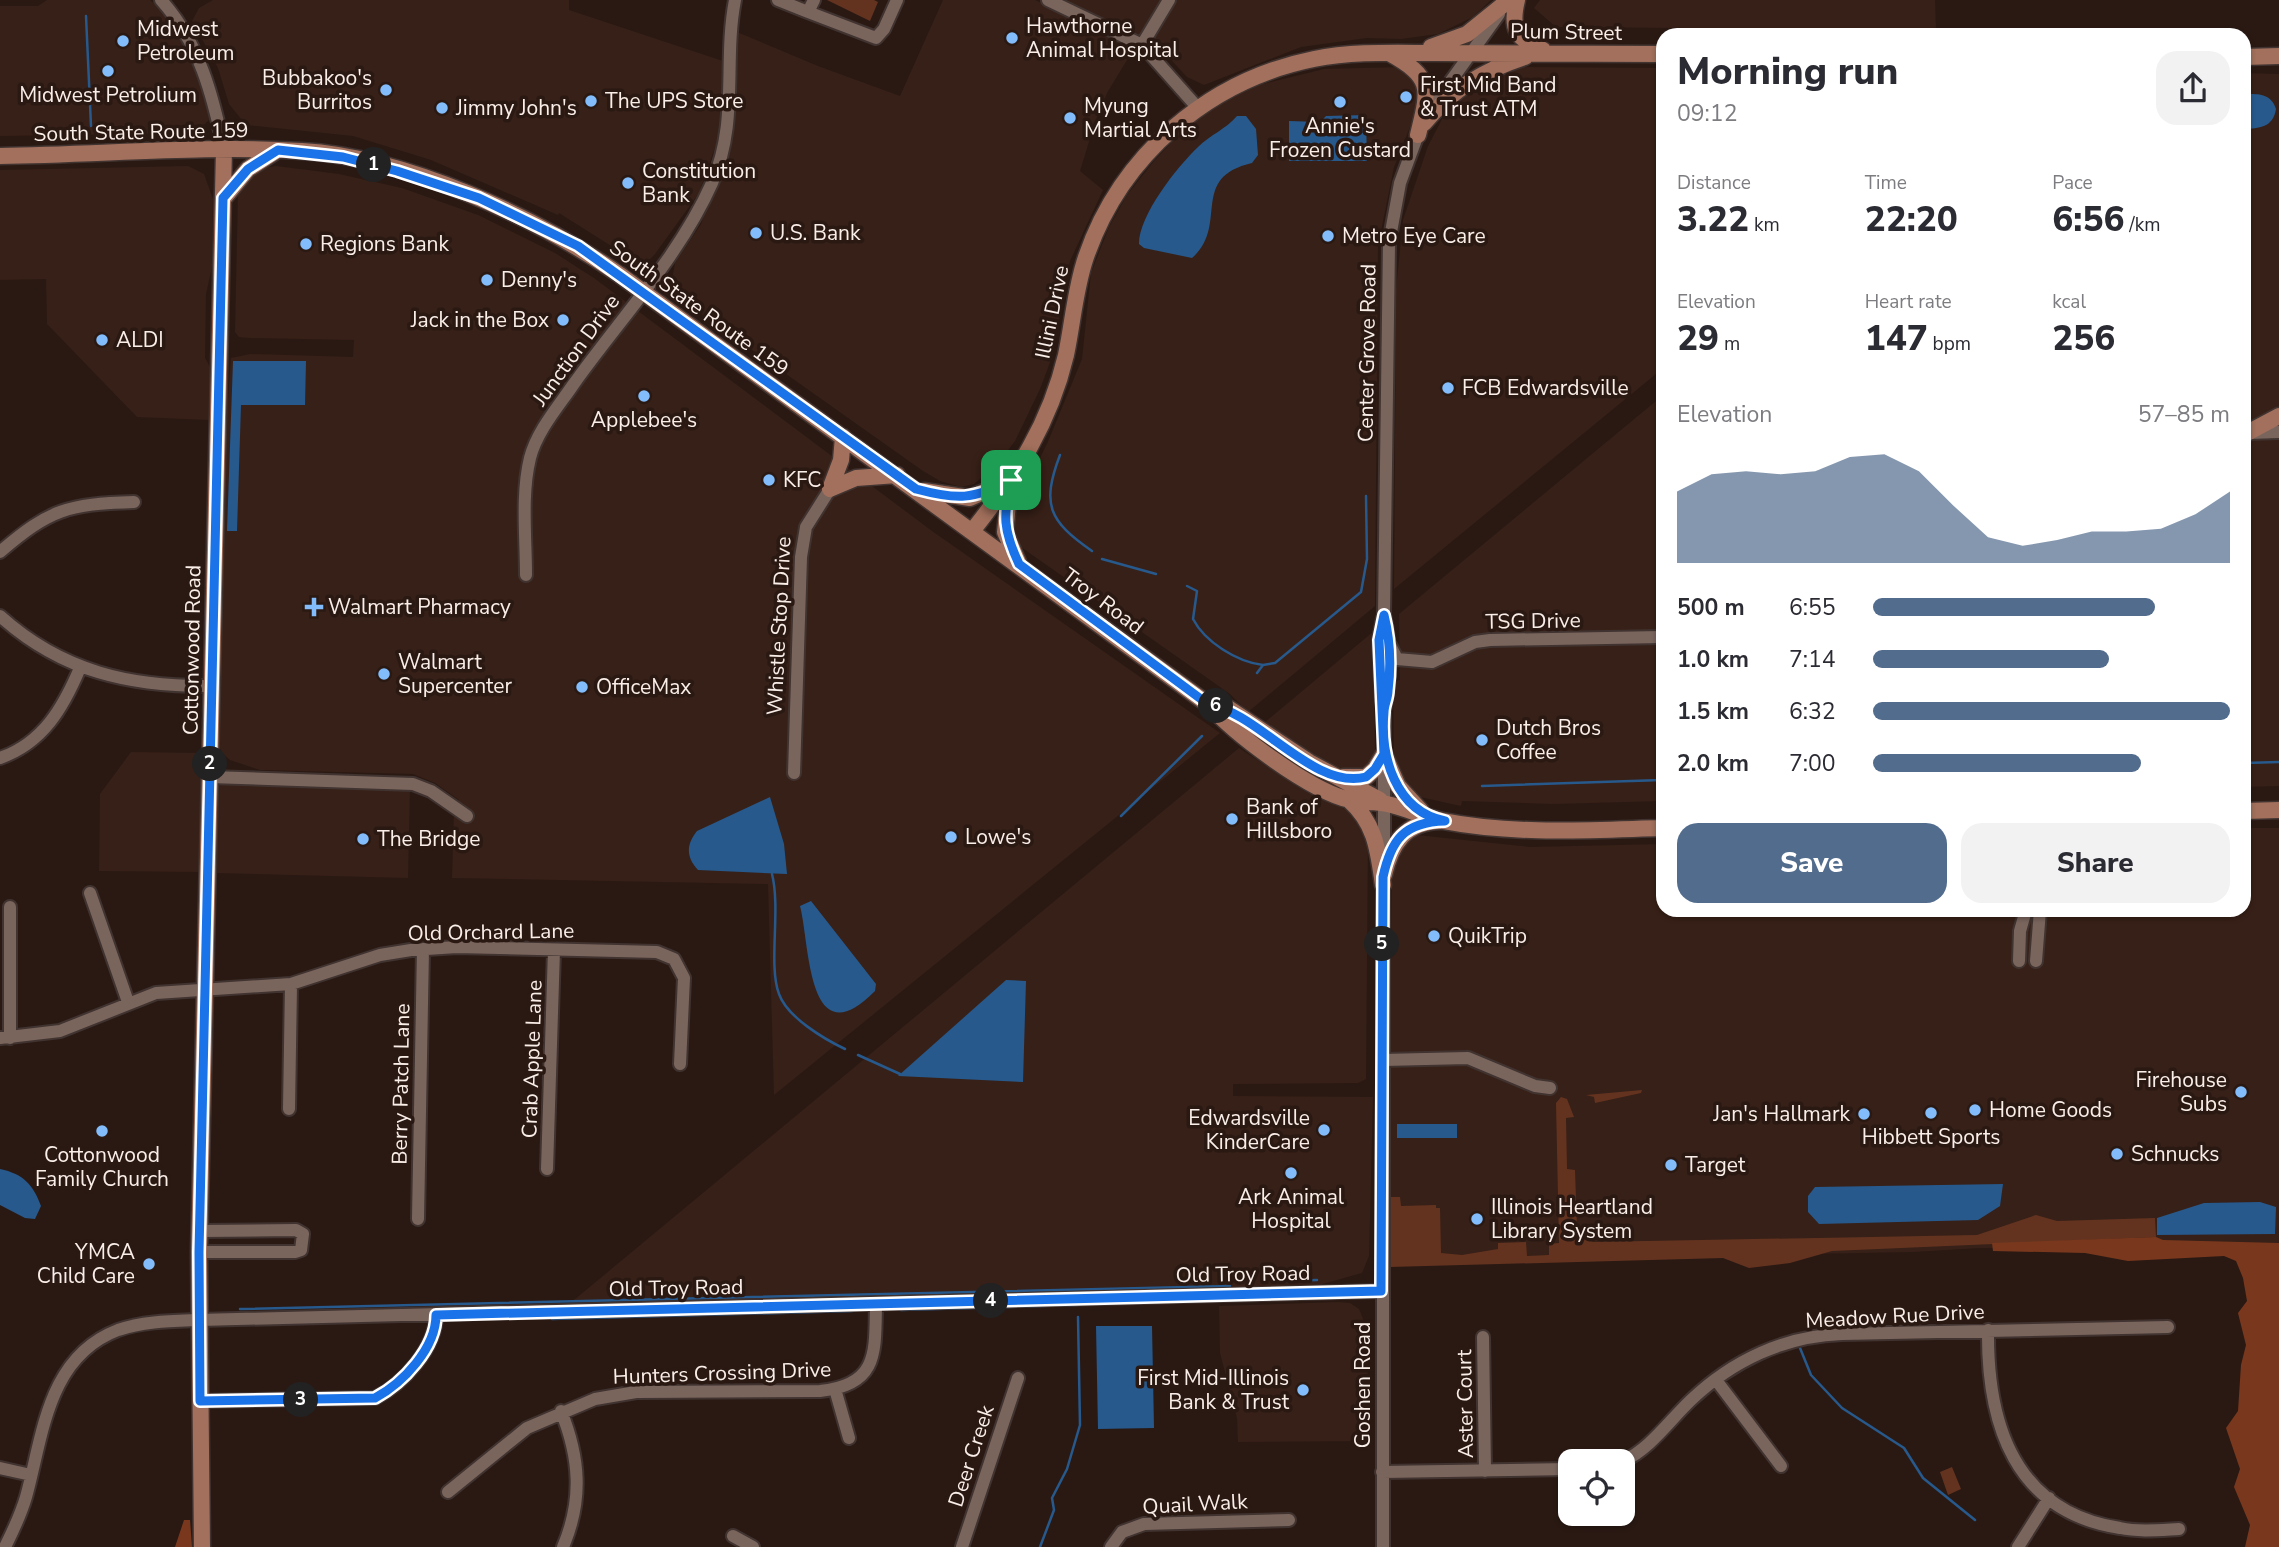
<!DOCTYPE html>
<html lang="en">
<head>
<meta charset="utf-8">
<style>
  body { margin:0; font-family:"Nunito Sans",sans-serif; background:#f2f2f3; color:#2b2b33; height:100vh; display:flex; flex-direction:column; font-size:26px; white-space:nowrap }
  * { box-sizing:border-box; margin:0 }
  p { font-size:23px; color:#7c7c81 }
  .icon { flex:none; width:38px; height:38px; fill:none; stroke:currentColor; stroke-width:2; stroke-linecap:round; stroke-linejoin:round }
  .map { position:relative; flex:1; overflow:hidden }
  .drawer { position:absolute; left:1656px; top:28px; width:595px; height:889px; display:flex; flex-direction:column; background:#fff; border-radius:21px; box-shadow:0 2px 5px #0004 }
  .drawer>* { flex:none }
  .controls { position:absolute; left:1558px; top:1449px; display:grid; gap:14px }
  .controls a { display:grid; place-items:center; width:77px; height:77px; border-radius:14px; background:#fff; box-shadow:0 2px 5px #0004; font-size:35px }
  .pin { position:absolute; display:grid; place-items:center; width:60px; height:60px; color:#fff; margin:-30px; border-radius:14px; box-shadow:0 4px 10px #0006 }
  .km { position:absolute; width:35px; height:35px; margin:-18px; border-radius:50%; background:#222; color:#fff; font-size:19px; line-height:35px; text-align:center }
  .round { display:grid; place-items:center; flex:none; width:74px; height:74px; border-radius:21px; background:#f2f2f3 }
  .head { display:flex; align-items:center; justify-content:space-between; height:119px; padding:0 21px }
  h1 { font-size:38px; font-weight:800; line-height:52px }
  .metrics { display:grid; grid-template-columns:repeat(3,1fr); gap:10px; height:119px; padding:7px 21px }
  .metrics div { display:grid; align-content:center }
  .metrics b { font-size:35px; font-weight:800 }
  .metrics small { font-size:19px; font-weight:400 }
  .metrics p { font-size:19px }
  .chart { height:196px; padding:14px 21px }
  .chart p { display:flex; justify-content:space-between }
  .chart svg { width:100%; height:126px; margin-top:7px; fill:#526c8d; opacity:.7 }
  .action { display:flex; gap:14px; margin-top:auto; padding:14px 21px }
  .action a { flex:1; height:80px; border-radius:21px; background:#526c8d; color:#fff; font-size:28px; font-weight:800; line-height:80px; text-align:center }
  .action a+a { background:#f2f2f3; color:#2b2b33 }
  ul { padding:0 21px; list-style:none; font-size:23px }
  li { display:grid; grid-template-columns:112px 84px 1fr; align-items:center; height:52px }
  li i { height:18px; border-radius:9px; background:#526c8d }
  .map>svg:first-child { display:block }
  .built { fill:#372017 }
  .green { fill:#633320 }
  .forest { fill:#79381d }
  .water { fill:#27598c }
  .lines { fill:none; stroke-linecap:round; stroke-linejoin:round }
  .stream { stroke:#27598c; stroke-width:2.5 }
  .minor-casing { stroke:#403330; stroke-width:16 }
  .major-casing { stroke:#403330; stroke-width:19 }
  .minor { stroke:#7a655d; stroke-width:12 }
  .major { stroke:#a2705c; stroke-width:16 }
  .route-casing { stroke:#fff; stroke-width:14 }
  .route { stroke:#1a73e8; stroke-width:9 }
  .poi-dot { fill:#82bcfa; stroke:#2a1913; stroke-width:2.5 }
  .labels { text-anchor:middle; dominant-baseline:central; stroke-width:7; stroke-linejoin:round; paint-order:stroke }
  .poi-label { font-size:21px; fill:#faeee9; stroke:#2a1913; text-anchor:start }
  .street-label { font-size:21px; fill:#faeee9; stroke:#2a1913 }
</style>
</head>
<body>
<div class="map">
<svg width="2279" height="1547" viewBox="0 0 2279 1547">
  <rect width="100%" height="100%" fill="#2a1913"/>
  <path class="built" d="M47 0H150L166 14 196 64 210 107 209 120 197 131 188 133 0 136V6H38Z
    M213 0H569V10L723 61 724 99 717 142 699 193 655 254 650 259 638 263 559 213 558 215 431 160 353 136 246 125 229 104 218 68 192 21 199 8Z
    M943 0H1035L1120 41 1127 52V60L1107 93 1095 122 1080 171 1103 190 1070 261 1052 357 1040 389 1015 441 995 467 974 484 961 487 940 481 923 471 673 294 671 285 675 263 701 224 730 145 737 95V32L818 66 900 96Z
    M1064 0H1491L1473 17 1438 34 1401 39 1367 38 1301 47 1204 85 1187 77 1163 51Z
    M1540 0H1935L1936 30 1556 27 1534 8Z
    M1402 67 1417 78 1418 107 1394 167 1378 246 1375 606 1248 712 1230 694 1014 542 1011 515 1047 444 1082 359 1091 273 1109 227 1127 195 1154 161 1186 127 1228 100 1259 85 1324 69Z
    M1516 67 1662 68V369L1394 589 1396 290 1403 220 1428 146 1453 98 1464 88Z
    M2244 73 2279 74V786L2244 787Z
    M188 166 204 174 213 199 212 267 206 294 205 358 210 367V420L137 417 47 324 46 279 0 280V170Z
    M276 166 339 174 402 188 478 215 555 253 594 278 932 531 1220 733 774 1095 768 884 452 878 454 813 459 800 435 783 413 774 260 770 230 760 222 753 218 744 225 438 231 358 250 354 353 357 354 340 249 338 239 337 235 332 238 192 242 182 263 168Z
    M1662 396V801L1553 804 1462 801 1461 806 1411 795 1394 760 1393 681 1400 680 1399 614Z
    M1374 631 1375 754 1366 769 1352 773 1320 759 1264 723Z
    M1239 748 1303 790 1352 812 1368 837 1366 1079 1358 1083 1233 1084V1096L1373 1097 1369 1256 1362 1273 1319 1285 568 1305Z
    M131 752 202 753 200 872 99 871 100 794Z
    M218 782 410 787 408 878 215 873Z
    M2244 828H2279V1247L1980 1248 1914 1252 1387 1262 1392 861 1398 847 1417 835 1530 847 1662 844V910H2244Z
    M1338 1302 1350 1303 1359 1309 1366 1326 1370 1441 1238 1442 1237 1418 1220 1353 1219 1306Z"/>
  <path class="green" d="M827 0H874L878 2 870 21Z
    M1642 1090 1641 1093 1595 1103 1594 1097 1586 1095Z
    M1561 1097 1567 1099 1574 1117 1566 1118 1567 1169 1575 1170 1577 1228 1581 1235 1593 1242 1977 1235 2036 1215 2057 1221 2155 1218 2156 1237 1832 1251 1790 1263 1749 1268 1723 1258 1390 1267 1391 1197H1400L1401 1206 1436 1205V1208H1440L1441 1253 1462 1255 1498 1249V1243L1526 1242 1527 1256 1549 1255V1244L1559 1243 1556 1103Z
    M1952 1467 1961 1489 1948 1495 1940 1472Z"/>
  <path class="forest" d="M2156 1237 2163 1240 2279 1243V1547H2245L2250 1525 2234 1487 2240 1469 2226 1428 2238 1411 2241 1365 2246 1345 2238 1313 2247 1301 2243 1278 2236 1261 2224 1256 2128 1261 2085 1253 1993 1251 1992 1243Z
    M184 1520H190L192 1547H175Z"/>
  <path class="water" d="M2244 94C2258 94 2271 93 2276 109 2273 128 2259 128 2244 129Z
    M1366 115 1367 161H1289V121L1320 122 1326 116Z
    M1237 116H1246L1256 129 1258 155 1252 163C1188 178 1230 225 1192 258L1144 248 1139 244C1139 215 1177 167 1198 147 1210 135 1226 129 1237 116Z
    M233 361H306L305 405H241L237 531H227Z
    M770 797 784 844 787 874 698 870C686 857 686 845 697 831Z
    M811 901 876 984 875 991C807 1060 810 944 800 906Z
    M1006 980 1026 981 1023 1082 898 1076Z
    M1397 1124H1457V1138H1397Z
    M0 1169C23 1174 33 1184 41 1206L35 1219 25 1218 0 1205Z
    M2003 1184 2000 1206 1978 1220 1819 1224 1808 1212V1196L1815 1187Z
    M2260 1202 2276 1207 2275 1234 2157 1235V1218L2204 1203Z
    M1096 1326H1152L1154 1428 1098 1429Z"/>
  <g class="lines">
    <path class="stream" d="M86 16 91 126
      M1060 455C1041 505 1049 521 1092 551
      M1102 559 1156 574
      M1187 586 1197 591 1193 619C1205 642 1237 662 1263 665
      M1257 673 1263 665 1275 663 1361 592 1367 559 1366 496
      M2244 763 2279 762
      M1482 786 1662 780
      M1121 816 1202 736
      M772 874C781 910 768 965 779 994 787 1017 824 1039 845 1049
      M858 1055 900 1074
      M1282 1281 1317 1280
      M240 1309 1230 1286
      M901 1310 1077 1305
      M552 1319 852 1311
      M1800 1348 1811 1375 1842 1408 1904 1448 1923 1478 1975 1520
      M1040 1547 1054 1510 1052 1498 1067 1469 1080 1425 1078 1317"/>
    <defs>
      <path id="minor" d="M161 0C199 42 213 96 224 149
        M778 0 808 12
        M814 0 808 12 876 38 884 29 897 0
        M1048 0 1142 45 1197 107
        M1142 45 1169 0
        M1430 110 1499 14
        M2248 433 2279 432
        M0 552C50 509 68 504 134 502
        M526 575C526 537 521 495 530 458 537 431 558 407 573 385 619 320 679 257 712 183 739 121 723 63 735 0
        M0 616C62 672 131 687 212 686
        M1390 645 1397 659 1432 662 1475 642 1490 640 1662 637
        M1382 701 1379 640 1383 618
        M0 758C43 743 63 708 80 668
        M794 773 801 557 806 527 830 489
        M210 777 413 784 431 791 467 816
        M1384 861V710C1391 681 1391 645 1384 615L1389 243 1400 183 1420 129
        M90 893 128 1002
        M2019 961 2020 931 2026 910
        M2036 961 2040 910
        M0 1038 60 1031 156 993 291 984 380 955 411 950 457 947 657 952 674 959 684 978 680 1064
        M10 1038V907
        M1383 1060 1468 1058 1535 1086 1550 1088
        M289 1109 291 984
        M547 1169 554 950
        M418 1219 423 949
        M199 1252H295L301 1250 303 1234 296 1230 200 1231
        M1988 1330C1987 1423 2014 1512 2120 1528 2139 1532 2159 1530 2179 1529
        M1483 1337 1485 1471
        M1716 1380 1781 1466
        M835 1389 849 1438
        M200 1401 375 1398C403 1384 436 1348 436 1315
        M561 1411C580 1458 583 1500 563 1547
        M1622 1462C1651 1448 1668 1422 1691 1400 1732 1361 1784 1336 1842 1334L2168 1327
        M0 1468 31 1475
        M1382 1472 1570 1469
        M448 1492 527 1428 595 1399 636 1392 820 1391C879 1385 875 1352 876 1303
        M733 1536 753 1547
        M5 1547C13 1531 21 1514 26 1497 43 1436 47 1357 118 1330 144 1321 172 1321 199 1320L1381 1291
        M962 1547 1018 1378
        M1111 1547 1122 1532 1144 1524 1289 1520
        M1383 1547V879
        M2018 1547 2049 1498"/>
      <path id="major" d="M1517 0C1510 29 1516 39 1543 50
        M1431 47 1467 34 1509 0
        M1389 53C1434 78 1429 89 1418 135
        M2244 57 2279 56
        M1424 123C1453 89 1482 71 1525 57
        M0 156C100 155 202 145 302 151 405 157 536 217 620 275L1209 705C1236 735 1310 791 1350 800 1362 803 1375 801 1387 804 1406 808 1424 817 1443 821 1515 835 1590 830 1662 828
        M224 198 248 169 276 151
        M2247 433 2279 416
        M1010 486 1005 532 1018 562
        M830 489 856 478 897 475
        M830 489 841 460 843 437
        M924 491 970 498 1009 481
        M973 530C1016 476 1050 423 1066 355 1073 322 1075 289 1086 257 1121 155 1209 80 1314 59 1354 51 1395 53 1435 53 1511 53 1587 54 1662 54
        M1209 705 1228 708 1309 762 1380 800
        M1384 754 1398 786 1421 811
        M1343 777H1366L1375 769 1384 754
        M1349 800C1376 824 1378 851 1383 885
        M2244 811 2279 810
        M1384 875C1391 844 1405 822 1440 821
        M202 1547 199 1252 224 149"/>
    </defs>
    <use href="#minor" class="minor-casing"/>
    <use href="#major" class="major-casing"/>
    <use href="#minor" class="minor"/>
    <use href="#major" class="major"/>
  </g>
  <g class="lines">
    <defs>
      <path id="route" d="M1011 480C973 500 957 500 916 489L578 246 479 198 397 171 343 157 278 150 248 169 223 198 199 1252 200 1401 375 1398C403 1383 436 1348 436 1315L1381 1291 1383 877C1391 840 1404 822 1445 821 1395 811 1380 756 1384 712 1384 705 1388 698 1388 691 1391 667 1390 639 1384 615L1379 640 1384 754 1375 769 1366 777C1314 791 1258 712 1209 705L1019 564C1003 530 1003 516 1011 480"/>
    </defs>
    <use href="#route" class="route-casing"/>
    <use href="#route" class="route"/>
  </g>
  <g class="poi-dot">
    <circle cx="1012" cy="38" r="7"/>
    <circle cx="123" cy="41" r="7"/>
    <circle cx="108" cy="71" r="7"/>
    <circle cx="386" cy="90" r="7"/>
    <circle cx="1406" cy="97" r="7"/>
    <circle cx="591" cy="101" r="7"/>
    <circle cx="1340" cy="102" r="7"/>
    <circle cx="442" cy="108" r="7"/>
    <circle cx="1070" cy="118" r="7"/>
    <circle cx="628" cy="183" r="7"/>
    <circle cx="756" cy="233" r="7"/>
    <circle cx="1328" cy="236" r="7"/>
    <circle cx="306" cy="244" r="7"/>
    <circle cx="487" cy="280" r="7"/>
    <circle cx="563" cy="320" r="7"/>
    <circle cx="102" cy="340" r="7"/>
    <circle cx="1448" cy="388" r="7"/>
    <circle cx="644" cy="396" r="7"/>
    <circle cx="769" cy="480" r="7"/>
    <path d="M310.5 596.5h7v7h7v7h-7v7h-7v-7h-7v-7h7z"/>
    <circle cx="384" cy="674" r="7"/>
    <circle cx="582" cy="687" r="7"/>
    <circle cx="1482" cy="740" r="7"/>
    <circle cx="1232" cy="819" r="7"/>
    <circle cx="951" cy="837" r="7"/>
    <circle cx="363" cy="839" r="7"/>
    <circle cx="1434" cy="936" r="7"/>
    <circle cx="2241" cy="1092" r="7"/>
    <circle cx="1975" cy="1110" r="7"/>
    <circle cx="1931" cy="1113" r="7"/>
    <circle cx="1864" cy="1114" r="7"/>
    <circle cx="1324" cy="1130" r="7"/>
    <circle cx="102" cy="1131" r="7"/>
    <circle cx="2117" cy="1154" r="7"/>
    <circle cx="1671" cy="1165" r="7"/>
    <circle cx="1291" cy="1173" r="7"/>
    <circle cx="1477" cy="1219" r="7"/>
    <circle cx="149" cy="1264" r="7"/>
    <circle cx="1303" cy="1390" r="7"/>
  </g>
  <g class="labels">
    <g class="poi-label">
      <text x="1026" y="26">Hawthorne<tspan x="1026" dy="24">Animal Hospital</tspan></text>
      <text x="137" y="29">Midwest<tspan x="137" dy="24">Petroleum</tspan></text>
      <text x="372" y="78" text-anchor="end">Bubbakoo's<tspan x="372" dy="24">Burritos</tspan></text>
      <text x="1420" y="85">First Mid Band<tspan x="1420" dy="24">&amp; Trust ATM</tspan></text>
      <text x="108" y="95" text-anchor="middle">Midwest Petrolium</text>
      <text x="605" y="101">The UPS Store</text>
      <text x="1084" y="106">Myung<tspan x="1084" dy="24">Martial Arts</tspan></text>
      <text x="456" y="108">Jimmy John's</text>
      <text x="1340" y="126" text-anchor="middle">Annie's<tspan x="1340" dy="24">Frozen Custard</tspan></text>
      <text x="642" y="171">Constitution<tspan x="642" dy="24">Bank</tspan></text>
      <text x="770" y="233">U.S. Bank</text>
      <text x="1342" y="236">Metro Eye Care</text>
      <text x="320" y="244">Regions Bank</text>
      <text x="501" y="280">Denny's</text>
      <text x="549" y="320" text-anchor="end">Jack in the Box</text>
      <text x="116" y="340">ALDI</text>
      <text x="1462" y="388">FCB Edwardsville</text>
      <text x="644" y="420" text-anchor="middle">Applebee's</text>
      <text x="783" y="480">KFC</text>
      <text x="328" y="607">Walmart Pharmacy</text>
      <text x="398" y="662">Walmart<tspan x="398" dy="24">Supercenter</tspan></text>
      <text x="596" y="687">OfficeMax</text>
      <text x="1496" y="728">Dutch Bros<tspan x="1496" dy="24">Coffee</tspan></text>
      <text x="1246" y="807">Bank of<tspan x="1246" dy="24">Hillsboro</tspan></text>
      <text x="965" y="837">Lowe's</text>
      <text x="377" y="839">The Bridge</text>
      <text x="1448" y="936">QuikTrip</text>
      <text x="2227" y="1080" text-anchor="end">Firehouse<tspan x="2227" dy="24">Subs</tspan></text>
      <text x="1989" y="1110">Home Goods</text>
      <text x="1850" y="1114" text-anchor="end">Jan's Hallmark</text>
      <text x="1310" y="1118" text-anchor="end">Edwardsville<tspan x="1310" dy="24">KinderCare</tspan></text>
      <text x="1931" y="1137" text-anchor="middle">Hibbett Sports</text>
      <text x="2131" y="1154">Schnucks</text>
      <text x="102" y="1155" text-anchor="middle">Cottonwood<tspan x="102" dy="24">Family Church</tspan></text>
      <text x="1685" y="1165">Target</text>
      <text x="1291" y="1197" text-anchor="middle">Ark Animal<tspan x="1291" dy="24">Hospital</tspan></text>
      <text x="1491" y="1207">Illinois Heartland<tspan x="1491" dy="24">Library System</tspan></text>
      <text x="135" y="1252" text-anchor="end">YMCA<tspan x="135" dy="24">Child Care</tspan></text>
      <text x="1289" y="1378" text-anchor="end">First Mid-Illinois<tspan x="1289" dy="24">Bank &amp; Trust</tspan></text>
    </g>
    <g class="street-label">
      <text transform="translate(1566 32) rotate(1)">Plum Street</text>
      <text transform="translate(141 132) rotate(-1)">South State Route 159</text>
      <text transform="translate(699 308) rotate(36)">South State Route 159</text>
      <text transform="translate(1052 312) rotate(-78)">Illini Drive</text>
      <text transform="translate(576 350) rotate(-54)">Junction Drive</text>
      <text transform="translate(1367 353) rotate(-89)">Center Grove Road</text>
      <text transform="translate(1103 601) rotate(37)">Troy Road</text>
      <text transform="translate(1533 621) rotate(-1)">TSG Drive</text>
      <text transform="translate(779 626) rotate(-87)">Whistle Stop Drive</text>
      <text transform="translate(192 650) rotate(-89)">Cottonwood Road</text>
      <text transform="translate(491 932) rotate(-1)">Old Orchard Lane</text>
      <text transform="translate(532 1059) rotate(-88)">Crab Apple Lane</text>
      <text transform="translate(401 1084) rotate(-89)">Berry Patch Lane</text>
      <text transform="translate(1243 1274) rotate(-1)">Old Troy Road</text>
      <text transform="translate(676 1288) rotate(-1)">Old Troy Road</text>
      <text transform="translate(1895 1316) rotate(-3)">Meadow Rue Drive</text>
      <text transform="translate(722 1373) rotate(-2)">Hunters Crossing Drive</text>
      <text transform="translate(1363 1385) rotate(-90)">Goshen Road</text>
      <text transform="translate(1465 1404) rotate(-91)">Aster Court</text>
      <text transform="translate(971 1456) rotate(-72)">Deer Creek</text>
      <text transform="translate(1195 1504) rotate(-3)">Quail Walk</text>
    </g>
  </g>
</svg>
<div class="controls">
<a><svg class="icon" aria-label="locate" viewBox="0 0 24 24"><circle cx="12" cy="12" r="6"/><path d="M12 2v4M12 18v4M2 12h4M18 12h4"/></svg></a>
</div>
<div class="pin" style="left:1011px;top:480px;background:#1e9e55"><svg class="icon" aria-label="arrive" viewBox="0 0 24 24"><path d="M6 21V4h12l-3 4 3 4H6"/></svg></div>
<b class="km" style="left:374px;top:165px">1</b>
<b class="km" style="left:210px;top:764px">2</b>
<b class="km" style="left:301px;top:1400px">3</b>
<b class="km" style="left:991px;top:1301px">4</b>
<b class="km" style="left:1382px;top:944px">5</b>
<b class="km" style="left:1216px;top:706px">6</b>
<section class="drawer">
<div class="head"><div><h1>Morning run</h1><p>09:12</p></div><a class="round"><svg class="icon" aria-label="share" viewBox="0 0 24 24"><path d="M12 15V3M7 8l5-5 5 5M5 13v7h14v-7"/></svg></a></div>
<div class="metrics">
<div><p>Distance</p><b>3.22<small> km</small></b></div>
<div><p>Time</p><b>22:20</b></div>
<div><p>Pace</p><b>6:56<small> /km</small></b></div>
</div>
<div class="metrics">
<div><p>Elevation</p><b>29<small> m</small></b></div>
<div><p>Heart rate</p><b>147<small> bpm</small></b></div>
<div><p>kcal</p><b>256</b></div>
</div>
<div class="chart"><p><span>Elevation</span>57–85 m</p>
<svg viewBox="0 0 160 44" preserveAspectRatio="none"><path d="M0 44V19L10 13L20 12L30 13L40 12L50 7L60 6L70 12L80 24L90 35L100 38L110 36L120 33L130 33L140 32L150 27L160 19V44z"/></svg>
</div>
<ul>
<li><b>500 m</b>6:55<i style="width:79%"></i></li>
<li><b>1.0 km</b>7:14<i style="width:66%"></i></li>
<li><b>1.5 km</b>6:32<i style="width:100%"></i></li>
<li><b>2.0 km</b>7:00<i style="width:75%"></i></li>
</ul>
<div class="action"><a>Save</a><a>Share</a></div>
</section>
</div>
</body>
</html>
